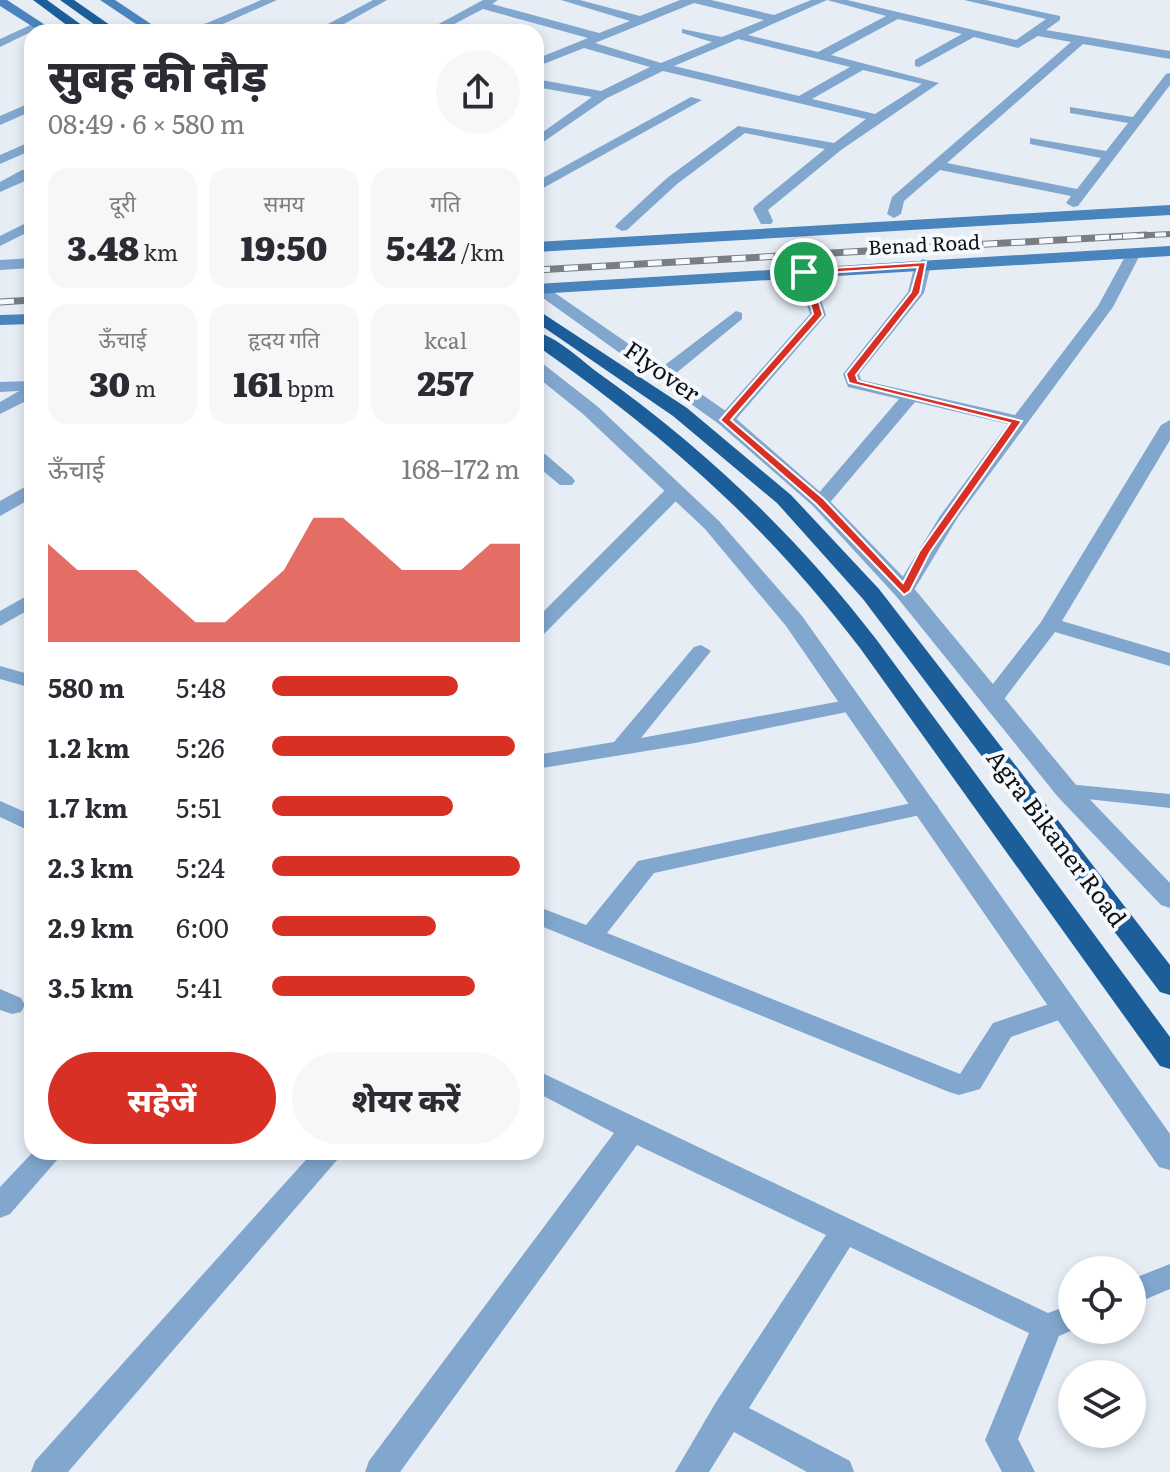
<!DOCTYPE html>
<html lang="hi">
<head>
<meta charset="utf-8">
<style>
  body { margin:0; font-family:Literata,"Noto Sans Devanagari",serif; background:#f7f7f7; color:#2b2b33; height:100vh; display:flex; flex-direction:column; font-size:30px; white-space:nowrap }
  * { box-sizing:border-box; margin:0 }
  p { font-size:26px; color:#7c7c81 }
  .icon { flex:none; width:44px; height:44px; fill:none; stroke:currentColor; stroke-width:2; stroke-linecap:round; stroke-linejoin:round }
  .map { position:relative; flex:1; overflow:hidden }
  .side { position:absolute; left:24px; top:24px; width:520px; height:1136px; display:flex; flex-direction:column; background:#fff; border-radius:24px; box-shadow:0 4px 12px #0003 }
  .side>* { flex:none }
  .tools { position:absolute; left:1058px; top:1256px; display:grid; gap:16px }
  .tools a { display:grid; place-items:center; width:88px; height:88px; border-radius:50%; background:#fff; box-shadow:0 4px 12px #0003; font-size:40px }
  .pin { position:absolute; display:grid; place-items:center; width:68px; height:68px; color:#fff; margin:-34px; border:4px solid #fff; border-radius:50%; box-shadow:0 2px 8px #0007 }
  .round { display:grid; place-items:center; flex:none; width:84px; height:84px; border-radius:42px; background:#f7f7f7 }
  .overview { display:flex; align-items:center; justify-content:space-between; height:136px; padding:0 24px }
  h1 { font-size:44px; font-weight:800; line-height:60px }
  .stats { display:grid; grid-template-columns:repeat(3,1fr); gap:12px; height:136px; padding:8px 24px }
  .stats div { display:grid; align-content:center; border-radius:20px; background:#f7f7f7; text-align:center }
  .stats b { font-size:34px; font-weight:800 }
  .stats small { font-size:22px; font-weight:400 }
  .stats p { font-size:22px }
  .chart { height:224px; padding:16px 24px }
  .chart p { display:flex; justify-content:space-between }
  .chart svg { width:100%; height:144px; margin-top:8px; fill:#d93025; opacity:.7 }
  .primary-button { display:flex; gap:16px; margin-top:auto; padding:16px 24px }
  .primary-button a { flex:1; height:92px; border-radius:48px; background:#d93025; color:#fff; font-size:32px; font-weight:800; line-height:92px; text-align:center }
  .primary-button a+a { background:#f7f7f7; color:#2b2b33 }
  ul { padding:0 24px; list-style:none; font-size:26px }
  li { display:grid; grid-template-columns:128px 96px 1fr; align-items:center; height:60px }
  li i { height:20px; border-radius:10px; background:#d93025 }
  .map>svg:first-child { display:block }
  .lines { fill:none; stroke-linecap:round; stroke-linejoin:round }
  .minor { fill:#81a7cf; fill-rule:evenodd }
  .tertiary { fill:#81a7cf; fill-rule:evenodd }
  .secondary { fill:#4a84be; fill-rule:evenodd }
  .trunk { fill:#1c5e9a; fill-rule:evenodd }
  .rail-far1-casing { stroke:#7a7e83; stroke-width:6 }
  .rail-casing { stroke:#7a7e83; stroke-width:7 }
  .rail-far1 { stroke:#f6faff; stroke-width:4; stroke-dasharray:11; stroke-linecap:butt }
  .rail { stroke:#f6faff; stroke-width:5; stroke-dasharray:14; stroke-linecap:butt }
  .route { fill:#d93025; stroke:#fff; stroke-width:2; fill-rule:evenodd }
  .labels { text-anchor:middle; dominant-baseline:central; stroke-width:8; stroke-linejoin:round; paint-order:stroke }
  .far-street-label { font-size:20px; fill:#0f1113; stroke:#f6faff }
  .street-label { font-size:24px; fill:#0f1113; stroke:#f6faff }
</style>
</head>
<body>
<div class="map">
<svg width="1170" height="1472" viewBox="0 0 1170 1472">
  <rect width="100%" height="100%" fill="#e6edf5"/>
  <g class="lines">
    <path class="minor" d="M261 0H277L214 28 174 32 207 23Z
      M373 0H387L335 29 299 32 328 24Z
      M483 0H498L492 4 599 33 630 21 561 0H580L640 16 680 0H711L774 15 811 0H827L748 35 818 52 886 16 827 0H847L1016 40 1046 19 964 0H986L1060 16V20L1046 30 1170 51V59L1083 44 947 163 1077 189 1101 158 1030 144V138L1106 151 1128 123 1070 113V107L1133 117 1166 74 1170 73V85L1078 206 1073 207 1066 203 1071 196 940 170 904 201 901 214 894 218 887 214 892 197 1071 42 1038 36 1018 48 974 37 919 67 915 66V60L962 34 898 19 831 55 939 83 841 150 768 210 773 221 771 224H761L753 209 755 206 825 149 745 133 677 184 627 230 622 231 615 227 617 224 667 178 738 126 834 143 866 119 663 71 607 98 536 147V137L592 97 536 87V79L601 91 650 67 584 48 536 67V59L588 38 483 9 439 32H424ZM694 3 764 20 722 37 682 29V33L712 42 661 63 595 43ZM738 39 850 67 799 96 674 66ZM863 70 922 84 875 114 812 99Z
      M35 23 45 25 0 47V39Z
      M691 97 702 100 536 192V182Z
      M32 102V111L0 125V116Z
      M32 141V150L0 164V155Z
      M22 170H32V178L0 192V182Z
      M32 220V230L0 246V236Z
      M1134 249 1141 253 1113 307 958 517 911 595H897L894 591 940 516 1008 424 915 402 827 506H813L811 502 899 399 848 387 843 374 908 292 915 264 923 259 931 264 924 293 859 374 861 380 1015 415 1098 306 1127 253Z
      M804 267 812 272 826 315 732 424H720L717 420 720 416 810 314 796 272Z
      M736 311 742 313V319L669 379H657L655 375 657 371Z
      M32 381V398L0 414V402L19 391 0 392V382Z
      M1170 420V440L1062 621 1170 653V666L1055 632 1001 703H985L982 698 1041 622 1161 425Z
      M536 453 545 454 572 477 575 481 572 485H560L536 465Z
      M676 484 685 490 683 494 543 635 536 637V619L669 486Z
      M32 593V608L0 626V611Z
      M701 645 711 651 641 738 852 699 863 705 852 711 695 743 536 769V755L614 742 694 647Z
      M0 666 32 675V688L0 679Z
      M1067 784 1170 794V808L1059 796 1056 791 1059 786Z
      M926 800 934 802 938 807 934 812 654 873 607 933 960 1074 993 1023 1064 999 1073 1001 1077 1008 1073 1015 1011 1037 980 1089 959 1095 949 1092 536 924V906L586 925 638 861Z
      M0 801 32 815V832L0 817Z
      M0 989 21 998 25 1005 21 1012 12 1014 0 1010Z
      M536 1070 1048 1313 1072 1304 1073 1330 1059 1336 1018 1439 1035 1472H1002L985 1440 1029 1333 850 1247 749 1408 850 1461 854 1472H807L734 1432 709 1472H675L716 1402 826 1235 637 1145 400 1472H365L369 1461 614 1133 536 1092Z
      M33 1152H64L10 1214 0 1218V1187Z
      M313 1152H344L68 1472H31L35 1461Z
      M1170 1264V1289L1132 1305V1279Z"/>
    <path class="tertiary" d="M32 258V268L0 270V260Z
      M542 284 733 416 827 498 912 586 1076 785 1170 883V908L1161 905 1058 797 896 596 813 506 719 424 536 293V285Z
      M536 362 542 363 597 406 719 521 802 616 1170 1134V1170L1159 1167 786 626 705 529 583 414 536 376Z
      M32 483V498L0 516V501Z"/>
    <path class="secondary" d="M0 0H7L56 32H41L0 6Z
      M100 0H115L163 32H148Z
      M1170 205V215L536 252V242Z
      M1170 246V256L536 294V284Z
      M32 314V324L0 325V315Z"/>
    <path class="trunk" d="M33 0H47L83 26 72 29Z
      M60 0H74L120 32H105Z
      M536 309 687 408 791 495 879 589 1170 965V995L1160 992 863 599 777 503 673 416 536 322Z
      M536 332C557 337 580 359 597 372 704 448 796 535 876 639L1170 1037V1069L1160 1066 860 648C763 521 666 437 536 345Z"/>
    <defs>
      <path id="rail-far1" d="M1111 237 1170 234"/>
      <path id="rail" d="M536 270 1146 235
        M0 302 32 300"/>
    </defs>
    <use href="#rail-far1" class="rail-far1-casing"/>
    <use href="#rail" class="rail-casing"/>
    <use href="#rail-far1" class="rail-far1"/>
    <use href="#rail" class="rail"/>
  </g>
  <path class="route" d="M926 262 920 293 856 375 858 381 1022 421 930 552 910 591 904 595 816 504 720 420 813 314 801 270ZM918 267 911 292 846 374 849 383 1010 423 919 552 903 583 824 499 731 420 823 315 810 274Z"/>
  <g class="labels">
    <g class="far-street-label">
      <text transform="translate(924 243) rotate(-3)">Benad Road</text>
    </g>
    <g class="street-label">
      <text transform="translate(663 370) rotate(35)">Flyover</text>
      <text transform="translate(1058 837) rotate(53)">Agra Bikaner Road</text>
    </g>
  </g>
</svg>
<div class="tools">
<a><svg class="icon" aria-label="locate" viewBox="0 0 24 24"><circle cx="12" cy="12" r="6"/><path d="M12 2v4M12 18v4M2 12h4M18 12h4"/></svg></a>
<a><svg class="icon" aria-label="layers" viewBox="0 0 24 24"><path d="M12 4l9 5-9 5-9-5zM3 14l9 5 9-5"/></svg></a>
</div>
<div class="pin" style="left:804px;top:272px;background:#1e9e55"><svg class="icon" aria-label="arrive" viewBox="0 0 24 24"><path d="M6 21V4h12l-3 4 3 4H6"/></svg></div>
<section class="side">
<div class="overview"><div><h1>सुबह की दौड़</h1><p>08:49 · 6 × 580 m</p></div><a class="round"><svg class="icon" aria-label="share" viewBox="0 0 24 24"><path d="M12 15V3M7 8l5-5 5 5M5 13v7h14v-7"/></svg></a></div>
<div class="stats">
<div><p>दूरी</p><b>3.48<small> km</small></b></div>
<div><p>समय</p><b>19:50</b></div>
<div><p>गति</p><b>5:42<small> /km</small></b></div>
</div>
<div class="stats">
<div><p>ऊँचाई</p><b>30<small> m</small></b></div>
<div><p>हृदय गति</p><b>161<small> bpm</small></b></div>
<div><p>kcal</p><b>257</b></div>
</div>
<div class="chart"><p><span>ऊँचाई</span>168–172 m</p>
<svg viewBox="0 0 160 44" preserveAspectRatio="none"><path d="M0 44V14L10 22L20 22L30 22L40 30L50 38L60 38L70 30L80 22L90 6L100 6L110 14L120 22L130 22L140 22L150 14L160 14V44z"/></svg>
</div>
<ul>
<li><b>580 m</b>5:48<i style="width:75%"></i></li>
<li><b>1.2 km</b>5:26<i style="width:98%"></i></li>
<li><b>1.7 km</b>5:51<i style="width:73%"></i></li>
<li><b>2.3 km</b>5:24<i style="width:100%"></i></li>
<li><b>2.9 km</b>6:00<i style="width:66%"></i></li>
<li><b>3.5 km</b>5:41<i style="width:82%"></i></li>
</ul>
<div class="primary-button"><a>सहेजें</a><a>शेयर करें</a></div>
</section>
</div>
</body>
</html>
